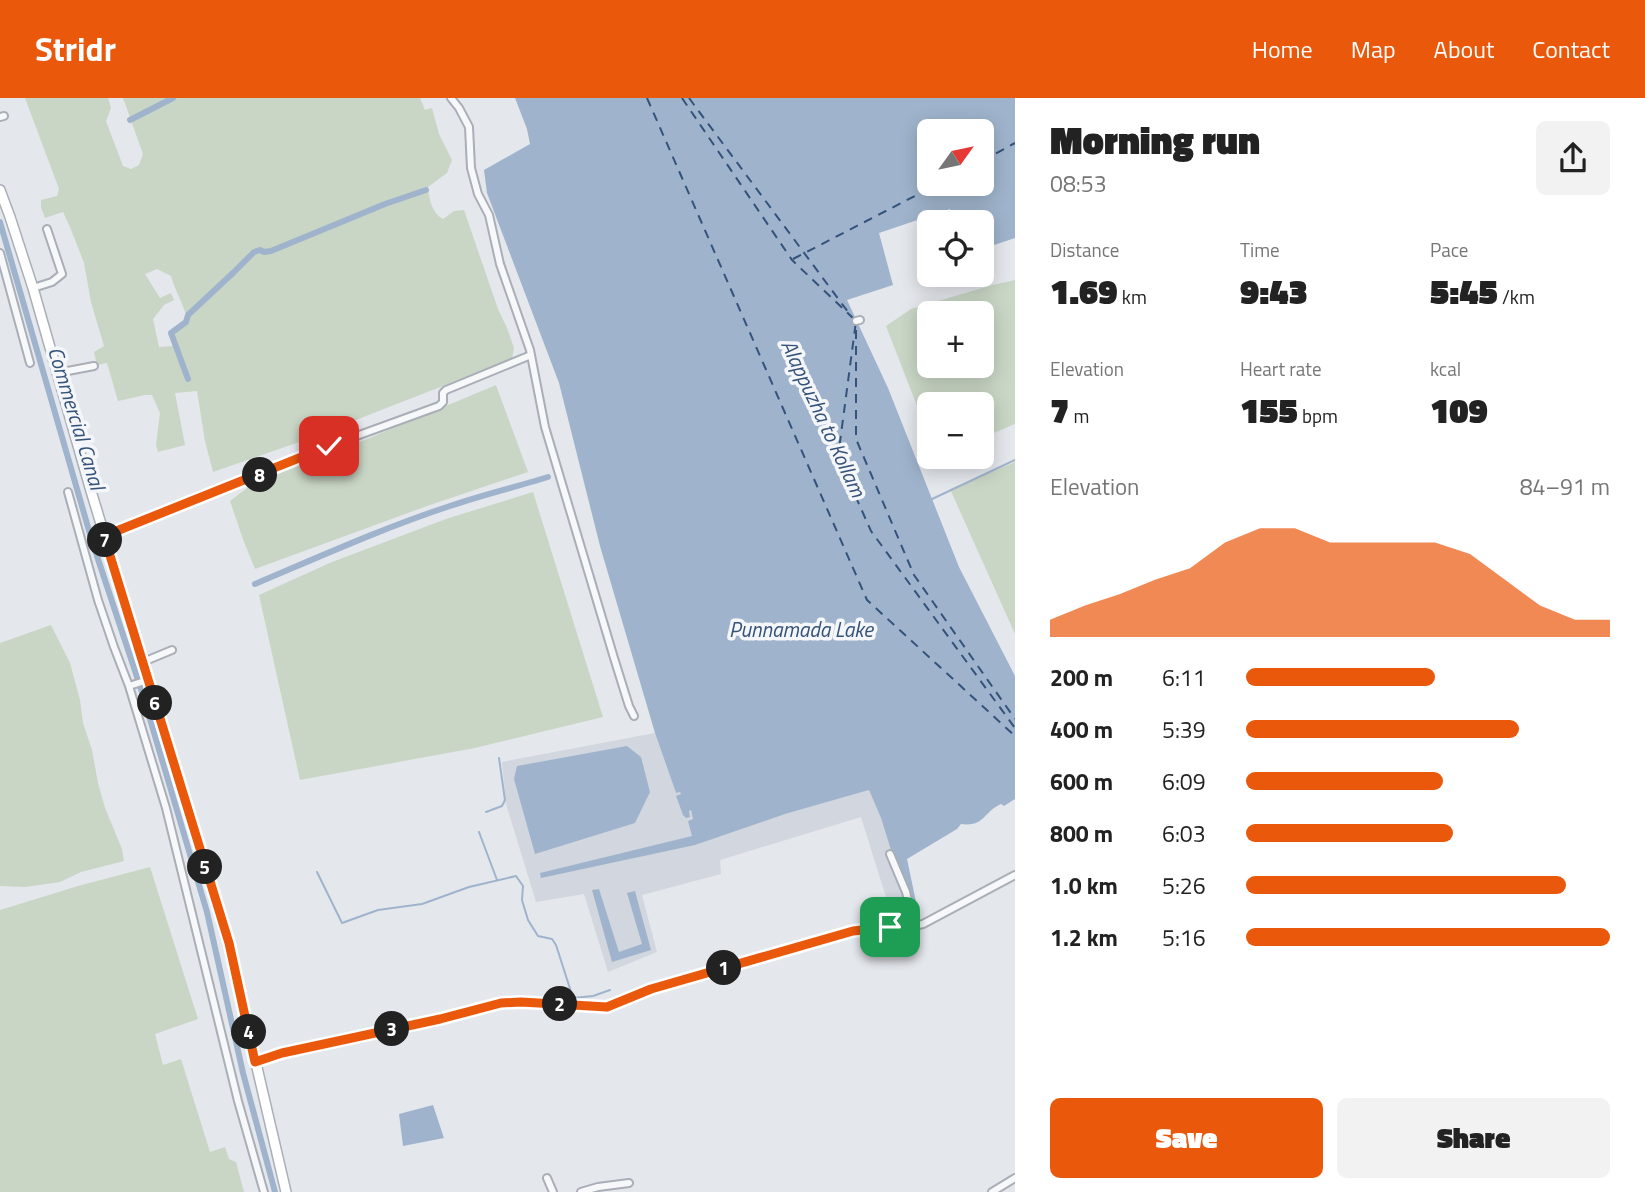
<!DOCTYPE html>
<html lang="en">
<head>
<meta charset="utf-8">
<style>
  body { margin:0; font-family:"Titillium Web",sans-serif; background:#f2f2f2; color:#222; height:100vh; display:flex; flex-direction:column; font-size:26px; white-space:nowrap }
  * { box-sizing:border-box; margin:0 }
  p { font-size:23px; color:#767676 }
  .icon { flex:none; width:38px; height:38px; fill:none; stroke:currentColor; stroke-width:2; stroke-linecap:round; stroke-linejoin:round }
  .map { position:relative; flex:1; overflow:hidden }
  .panel { display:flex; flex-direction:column; background:#fff; width:630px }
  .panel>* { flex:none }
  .needle { width:46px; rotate:57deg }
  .buttons { position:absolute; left:917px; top:21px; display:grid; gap:14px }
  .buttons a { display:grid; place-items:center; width:77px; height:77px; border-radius:10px; background:#fff; box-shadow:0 4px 18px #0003; font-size:35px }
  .pin { position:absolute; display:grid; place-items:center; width:60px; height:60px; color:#fff; margin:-30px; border-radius:14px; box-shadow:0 4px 10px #0006 }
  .km { position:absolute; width:35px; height:35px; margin:-18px; border-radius:50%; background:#222; color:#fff; font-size:19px; line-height:35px; text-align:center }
  .round { display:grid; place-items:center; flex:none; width:74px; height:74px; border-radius:10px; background:#f2f2f2 }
  .headline { display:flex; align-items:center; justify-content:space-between; height:119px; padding:0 35px }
  h1 { font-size:38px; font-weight:800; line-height:52px }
  .figures { display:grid; grid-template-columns:repeat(3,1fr); gap:10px; height:119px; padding:7px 35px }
  .figures div { display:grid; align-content:center }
  .figures b { font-size:35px; font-weight:800 }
  .figures small { font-size:19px; font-weight:400 }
  .figures p { font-size:19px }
  .chart { height:196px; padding:14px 35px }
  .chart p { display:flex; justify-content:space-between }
  .chart svg { width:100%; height:126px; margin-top:7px; fill:#ea580c; opacity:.7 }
  .action { display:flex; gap:14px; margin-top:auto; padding:14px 35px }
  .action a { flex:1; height:80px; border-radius:10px; background:#ea580c; color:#fff; font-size:28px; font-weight:800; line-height:80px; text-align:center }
  .action a+a { background:#f2f2f2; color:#222 }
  ul { padding:0 35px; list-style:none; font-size:23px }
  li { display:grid; grid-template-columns:112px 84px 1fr; align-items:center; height:52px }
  li i { height:18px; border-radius:9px; background:#ea580c }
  header { display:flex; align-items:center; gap:42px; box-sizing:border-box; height:98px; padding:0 35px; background:#ea580c; color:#fff }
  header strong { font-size:33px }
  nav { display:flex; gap:38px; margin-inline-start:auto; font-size:24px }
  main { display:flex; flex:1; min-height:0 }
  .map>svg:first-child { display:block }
  .built { fill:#d2d6de }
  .green { fill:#c9d6c5; fill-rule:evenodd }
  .water { fill:#9fb4cc; fill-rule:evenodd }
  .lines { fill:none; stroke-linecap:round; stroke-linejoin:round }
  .stream { stroke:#9fb4cc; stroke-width:2 }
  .canal { stroke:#9fb4cc; stroke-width:6 }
  .ferry { stroke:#34527a; stroke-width:2; stroke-dasharray:9 7; stroke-linecap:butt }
  .minor-casing { stroke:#a9aeb7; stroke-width:10 }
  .tertiary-casing { stroke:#a9aeb7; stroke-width:11 }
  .secondary-casing { stroke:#a9aeb7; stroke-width:12 }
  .minor { stroke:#f7f8fa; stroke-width:6 }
  .tertiary { stroke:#f7f8fa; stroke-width:8 }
  .secondary { stroke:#fff; stroke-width:9 }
  .route-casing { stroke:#fff; stroke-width:14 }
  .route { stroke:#ea580c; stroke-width:9 }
  .labels { text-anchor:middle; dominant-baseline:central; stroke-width:7; stroke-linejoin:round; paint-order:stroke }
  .water-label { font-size:21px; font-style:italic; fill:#34527a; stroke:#f4f6f9 }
</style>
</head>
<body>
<header>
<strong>Stridr</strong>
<nav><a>Home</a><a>Map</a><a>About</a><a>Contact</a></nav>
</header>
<main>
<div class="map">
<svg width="1015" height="1094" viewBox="0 0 1015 1094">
  <rect width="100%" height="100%" fill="#e4e7ec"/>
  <path class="built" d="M655 635 676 695 680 694 689 712H691L694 721 688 722 785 716 869 692 881 720 907 804 889 809 861 719 720 762 721 776 642 797 657 854 608 874 584 796 536 804 506 706 502 664Z"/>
  <path class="green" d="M25 0H108L111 10 106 23 123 68 131 71 139 67 143 56 123 0H420L425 12 432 10 439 36 452 62 447 75 428 89C429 101 432 115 443 121L454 113 464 112 498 211 507 230 514 250 512 261 302 343 213 374 205 343 197 293 175 295 185 347 158 354 156 347 160 315 152 297H145L118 303 107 265 97 267 94 254 104 248 91 204 84 165 70 129 63 114 45 120 41 109V102L57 98 59 91ZM157 171 171 178C176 196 185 207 188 226L169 235 173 248 159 249 153 221 164 207 174 202 171 195 160 200 145 176Z
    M1015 182V326L982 340V306H929V339L886 228 911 211 989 188ZM929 215H982V268H929Z
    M496 287 528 374 427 408 255 471 244 444 230 403 254 385 355 346Z
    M1015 364V536L950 391Z
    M533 394 603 619 475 650 300 682 259 497 332 464 446 421Z
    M51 527 70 565 80 602 83 625 92 652 98 685 105 710 122 751 124 763 81 774 60 784 25 789 0 788V545Z
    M150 769 198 921 155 936 163 967 181 961 210 1054 225 1049 229 1061 236 1064 244 1094H0V812L78 788Z"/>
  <path class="water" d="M515 0H1015V140L982 151V124H955L950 111 879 135 893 187 847 202 888 290 959 469 1015 578V701L1004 708 1001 706C983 714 985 729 961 726L957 731 907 761 916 804 912 806 907 804 881 720 869 692 785 716 695 747 541 780 540 775 692 738 688 723 693 721 691 712 689 713 690 719 686 720 683 717 676 698 681 696 680 694 676 695 655 635 600 448 559 285 487 95 484 72 530 46 527 31ZM929 33H982V86H929Z
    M627 648 641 659 650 694 635 725 535 756 514 681 517 668Z
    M599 791 619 854 642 846 627 795 635 793 651 852 612 864 592 792Z
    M433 1007 444 1040 403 1048 399 1016Z"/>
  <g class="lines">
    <path class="stream" d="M930 402 1015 362
      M486 714 502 708 505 702 499 660
      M479 734 497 782
      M317 774 342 825 378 812 422 806 469 789 516 778 523 788 522 802 528 822 538 838 552 841 556 847 573 900 593 898 610 892"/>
    <path class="canal" d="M130 22 173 0
      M0 124 92 443 142 594 207 814 243 975 275 1094
      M188 281 171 235 186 224 188 217 234 174 254 154 260 152 264 154 271 153 385 106 426 92
      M255 486C319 459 383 430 450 408 482 397 516 389 548 379"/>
    <path class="ferry" d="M647 0 867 502 1015 638
      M682 0 792 162 856 223 838 359 871 433 1015 630
      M689 0 851 218
      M982 63 1015 45
      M793 161 938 86
      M856 232V341L914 477 1015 621"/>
    <defs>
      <path id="minor" d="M451 0 459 10 469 29 471 70 478 96 489 117 500 166 530 252 545 329 614 560 629 608 634 618
        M0 19 4 18
        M0 155 30 265
        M33 190 52 184 62 176 47 131
        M856 223 860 222
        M57 275 94 268
        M68 394 98 502 114 549 129 588 166 710 238 1003 264 1094
        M104 437 329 348 439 308 443 304V295L446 292 531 257
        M143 564 172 552
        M129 588 148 582
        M890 756 906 794 910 811
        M588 907 610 908 637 895 651 891 853 833 877 829H909L923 826 1015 777
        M547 1080 553 1094
        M581 1094 598 1089 629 1085
        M992 1094 1015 1080"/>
      <path id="tertiary" d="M255 964 282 955 440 921 501 905 521 903 588 907"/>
      <path id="secondary" d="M0 92 10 119 33 190 91 393 228 845 286 1094"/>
    </defs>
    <use href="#minor" class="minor-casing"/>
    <use href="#tertiary" class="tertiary-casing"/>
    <use href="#secondary" class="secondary-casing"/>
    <use href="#minor" class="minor"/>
    <use href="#tertiary" class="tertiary"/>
    <use href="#secondary" class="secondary"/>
  </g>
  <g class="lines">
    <defs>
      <path id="route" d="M329 348 104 438 229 845 255 964 282 955 440 921 501 905 521 904 607 909 651 891 853 833 890 829"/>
    </defs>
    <use href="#route" class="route-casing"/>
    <use href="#route" class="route"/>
  </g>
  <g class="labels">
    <g class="water-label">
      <text transform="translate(77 320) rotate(73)">Commercial Canal</text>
      <text transform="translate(824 320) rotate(65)">Alappuzha to Kollam</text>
      <text x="801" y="531">Punnamada Lake</text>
    </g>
  </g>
</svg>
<div class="buttons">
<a><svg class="needle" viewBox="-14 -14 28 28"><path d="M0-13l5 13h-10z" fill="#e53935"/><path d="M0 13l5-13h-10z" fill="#767676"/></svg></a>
<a><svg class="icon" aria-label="locate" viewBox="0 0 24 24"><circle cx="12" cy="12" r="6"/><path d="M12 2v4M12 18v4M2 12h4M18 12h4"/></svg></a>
<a>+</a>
<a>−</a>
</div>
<div class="pin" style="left:890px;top:829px;background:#1e9e55"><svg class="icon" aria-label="arrive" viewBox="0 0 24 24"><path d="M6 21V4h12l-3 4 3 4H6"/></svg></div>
<div class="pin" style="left:329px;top:348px;background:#d93025"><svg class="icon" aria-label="check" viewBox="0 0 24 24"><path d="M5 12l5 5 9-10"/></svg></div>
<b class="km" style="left:724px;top:870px">1</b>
<b class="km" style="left:560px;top:906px">2</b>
<b class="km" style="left:392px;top:931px">3</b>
<b class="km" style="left:249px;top:934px">4</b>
<b class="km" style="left:205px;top:769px">5</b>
<b class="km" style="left:155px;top:605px">6</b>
<b class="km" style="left:105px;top:442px">7</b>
<b class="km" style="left:260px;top:377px">8</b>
</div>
<section class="panel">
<div class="headline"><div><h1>Morning run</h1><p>08:53</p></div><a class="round"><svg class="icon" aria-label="share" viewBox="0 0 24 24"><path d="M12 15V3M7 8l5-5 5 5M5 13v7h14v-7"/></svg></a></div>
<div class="figures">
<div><p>Distance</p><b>1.69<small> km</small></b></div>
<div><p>Time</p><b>9:43</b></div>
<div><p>Pace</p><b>5:45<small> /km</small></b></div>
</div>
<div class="figures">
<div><p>Elevation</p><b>7<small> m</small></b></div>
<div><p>Heart rate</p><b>155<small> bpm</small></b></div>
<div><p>kcal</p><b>109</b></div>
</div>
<div class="chart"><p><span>Elevation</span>84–91 m</p>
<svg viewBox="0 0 160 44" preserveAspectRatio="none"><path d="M0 44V38L10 33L20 29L30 24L40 20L50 11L60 6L70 6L80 11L90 11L100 11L110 11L120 15L130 24L140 33L150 38L160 38V44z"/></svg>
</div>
<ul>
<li><b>200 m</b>6:11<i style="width:52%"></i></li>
<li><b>400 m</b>5:39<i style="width:75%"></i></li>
<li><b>600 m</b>6:09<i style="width:54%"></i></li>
<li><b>800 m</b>6:03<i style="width:57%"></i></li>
<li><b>1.0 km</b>5:26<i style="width:88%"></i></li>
<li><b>1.2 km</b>5:16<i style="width:100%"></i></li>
</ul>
<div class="action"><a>Save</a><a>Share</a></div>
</section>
</main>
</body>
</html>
